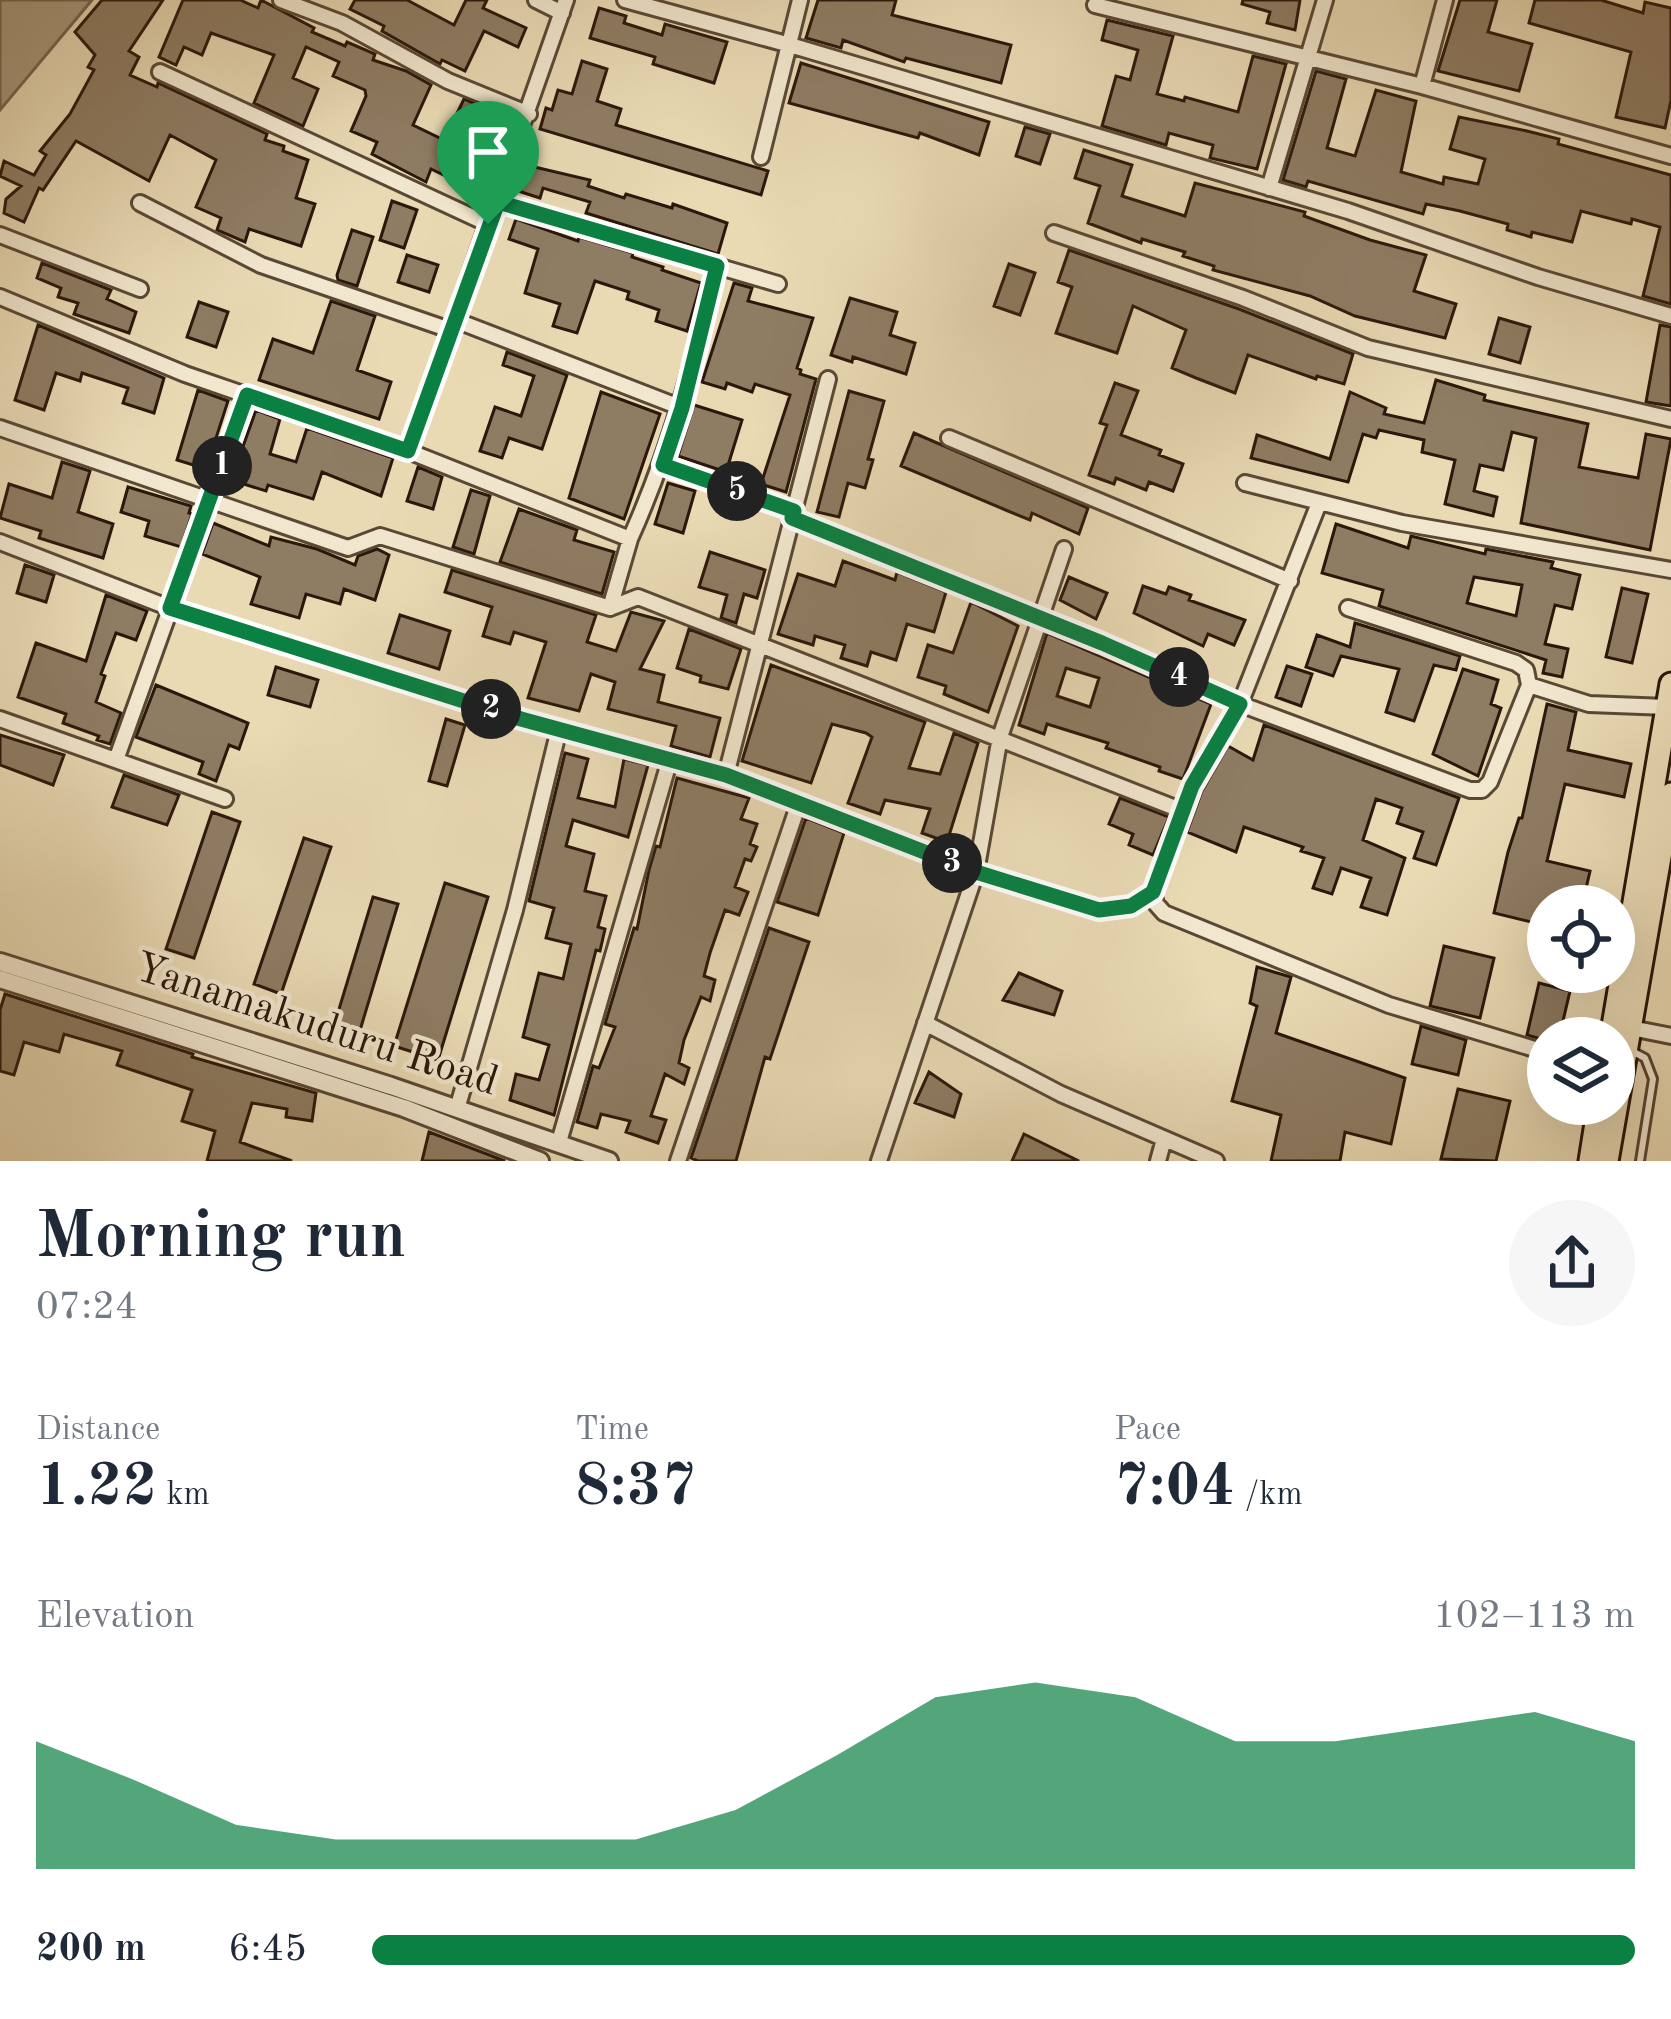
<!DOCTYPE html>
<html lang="en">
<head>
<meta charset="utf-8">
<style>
  body { margin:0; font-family:"Old Standard TT",serif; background:#f6f6f7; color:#1f2937; height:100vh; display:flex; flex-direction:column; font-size:45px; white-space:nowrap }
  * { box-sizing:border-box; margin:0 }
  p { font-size:39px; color:#747a83 }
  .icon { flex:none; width:66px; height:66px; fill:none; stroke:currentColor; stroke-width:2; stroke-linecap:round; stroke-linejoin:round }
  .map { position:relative; height:1161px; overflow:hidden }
  .side { display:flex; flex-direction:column; background:#fff; flex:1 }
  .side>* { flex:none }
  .fabs { position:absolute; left:1527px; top:885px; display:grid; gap:24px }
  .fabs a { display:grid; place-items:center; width:108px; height:108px; border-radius:50%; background:#fff; box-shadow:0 12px 48px #0002; font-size:60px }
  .pin { position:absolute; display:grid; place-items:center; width:102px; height:102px; color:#fff; margin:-123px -51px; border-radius:50% 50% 50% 0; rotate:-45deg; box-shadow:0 0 12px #0007 }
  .pin .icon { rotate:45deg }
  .km { position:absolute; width:60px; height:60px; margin:-30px; border-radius:50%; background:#222; color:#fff; font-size:33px; line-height:60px; text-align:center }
  .round { display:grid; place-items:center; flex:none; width:126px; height:126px; border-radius:63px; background:#f6f6f7 }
  .head { display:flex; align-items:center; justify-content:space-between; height:204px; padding:0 36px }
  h1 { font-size:66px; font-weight:600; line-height:90px }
  .stats { display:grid; grid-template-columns:repeat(3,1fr); gap:18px; height:204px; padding:12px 36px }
  .stats div { display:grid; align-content:center }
  .stats b { font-size:60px; font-weight:600 }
  .stats small { font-size:33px; font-weight:400 }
  .stats p { font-size:33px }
  .chart { height:336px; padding:24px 36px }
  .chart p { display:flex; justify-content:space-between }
  .chart svg { width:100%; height:216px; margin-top:12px; fill:#0b8043; opacity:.7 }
  ul { padding:0 36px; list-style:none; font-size:39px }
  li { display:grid; grid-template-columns:192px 144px 1fr; align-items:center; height:90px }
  li i { height:30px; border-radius:15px; background:#0b8043 }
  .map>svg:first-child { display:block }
  .water { fill:#a8987b; stroke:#76644e; stroke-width:3 }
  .building { fill:#8e7c63; stroke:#2b170b; stroke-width:3; fill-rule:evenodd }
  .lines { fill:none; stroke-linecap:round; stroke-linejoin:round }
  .service-casing { stroke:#5a4835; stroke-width:12 }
  .minor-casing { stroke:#5a4835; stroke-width:20 }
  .tertiary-casing { stroke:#5a4835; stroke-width:22 }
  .trunk-casing { stroke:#2b170b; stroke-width:27 }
  .service { stroke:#f1e7ce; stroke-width:6 }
  .minor { stroke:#f1e7ce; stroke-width:14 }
  .tertiary { stroke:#f1e7ce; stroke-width:16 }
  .trunk { stroke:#e9dab4; stroke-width:21 }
  .route-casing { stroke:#fff; stroke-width:24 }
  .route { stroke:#0b8043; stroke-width:15 }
  .labels { text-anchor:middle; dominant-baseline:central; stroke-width:9; stroke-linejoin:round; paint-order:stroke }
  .street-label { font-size:42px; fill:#2b170b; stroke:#f1e7ce }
</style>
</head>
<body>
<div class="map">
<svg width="1671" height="1161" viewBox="0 0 1671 1161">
  <rect width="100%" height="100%" fill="#e9dab4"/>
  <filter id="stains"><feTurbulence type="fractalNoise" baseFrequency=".00167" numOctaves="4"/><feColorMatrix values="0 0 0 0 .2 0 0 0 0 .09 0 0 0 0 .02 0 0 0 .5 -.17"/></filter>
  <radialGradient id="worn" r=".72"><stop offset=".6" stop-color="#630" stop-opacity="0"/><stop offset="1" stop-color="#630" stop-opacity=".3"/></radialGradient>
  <path class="water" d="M0 0H92L0 110Z"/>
  <path class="building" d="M102 0H163L129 51 139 57 130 75 157 87 158 83 267 134 265 140 284 146 283 151 308 160 296 198 315 204 301 246 249 229 245 242 217 230 221 218 196 207 216 160 170 135 149 181 76 141 43 190 39 188 24 222 4 213 6 199 21 186 0 176 4 161 34 175 46 155 40 151 70 114 94 70 88 67 95 55 75 32Z
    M183 0H240L258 8 261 0 314 28 312 32 345 46 347 42 375 54 373 60 406 71 431 85 413 125 444 140 464 99 493 112 458 182 431 169 426 182 372 154 377 142 351 131 366 96 365 90 333 76 339 62 306 47 293 78 318 89 303 126 254 103 274 55 211 33 202 55 184 47 176 65 159 57Z
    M355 0H407L454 25 466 0H487L483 8 526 28 518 47 484 31 465 71 442 60 440 64 382 31 384 26 350 9Z
    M818 0H896L892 15 1011 45 1001 83 906 58 904 62 843 40 841 48 806 38Z
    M1243 0H1300L1295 30 1267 23 1270 12 1242 4Z
    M1460 0H1497L1488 32 1532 44 1519 91 1438 71Z
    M1535 0H1601L1643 13 1645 2 1671 8V100L1665 128 1616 117 1631 52 1529 23Z
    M599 8 626 16 624 23 662 35 665 24 727 42 714 83 653 64 655 57 590 38Z
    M1107 20 1173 36 1157 94 1184 101 1185 97 1238 112 1253 56 1286 64 1257 169 1210 158 1213 145 1169 133 1166 145 1102 126 1116 76 1130 80 1138 50 1102 40Z
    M582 61 607 69 597 101 621 109 616 125 768 171 761 195 540 129 546 108 552 110 558 90 572 94Z
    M801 63 989 122 979 155 920 133 918 138 789 103Z
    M1316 71 1346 79 1327 148 1355 156 1376 90 1416 101 1401 172 1443 184 1444 177 1478 184 1485 159 1450 149 1459 117 1527 131 1559 139 1558 144 1671 175V304L1643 296 1660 227 1632 219 1631 224 1581 211 1572 242 1532 232 1531 237 1507 230 1508 224 1460 211 1426 204 1423 214 1308 181 1306 187 1283 180Z
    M1025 127 1050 134 1040 164 1016 156Z
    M1084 150 1132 165 1122 196 1185 216 1195 183 1305 212 1304 216 1370 240 1426 255 1414 291 1456 304 1445 338 1355 316 1310 296 1213 270 1214 266 1183 256 1185 252 1142 239 1141 243 1088 223 1100 186 1075 178Z
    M526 165 590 180 588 186 624 198 626 194 672 208 673 204 727 223 718 254 586 213 590 202 543 188 540 198 518 191Z
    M392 201 417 210 404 248 380 240Z
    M516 219 578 241 579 237 633 253 632 257 663 267 662 270 701 283 687 331 656 321 659 310 627 299 629 292 595 281 577 333 553 326 560 304 525 293 538 249 509 239Z
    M352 230 373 237 357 286 338 280 337 275Z
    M1069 250 1239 309 1353 354 1344 384 1317 376 1316 379 1248 355 1235 393 1196 378 1172 368 1186 330 1133 306 1117 353 1056 333 1072 287 1058 282Z
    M407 255 438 265 429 292 398 282Z
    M42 263 111 290 107 299 136 312 129 333 74 314 78 303 58 297 61 288 37 278Z
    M1009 264 1035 273 1020 315 994 306Z
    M734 283 752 288 748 301 813 318 797 368 801 370 800 374 816 379 786 492 761 484 790 395 755 384 752 392 727 383 725 389 702 382Z
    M850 298 897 312 890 335 915 343 906 374 853 357 852 362 831 355Z
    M331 301 375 316 357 370 391 382 379 419 259 380 273 339 313 353Z
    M199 302 228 312 216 347 187 337Z
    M1499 318 1530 327 1520 363 1489 354Z
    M38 325 164 378 154 413 123 403 128 388 82 373 80 381 56 373 44 410 15 400Z
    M1660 325 1671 327V406L1646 402Z
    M507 352 567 375 542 449 509 438 502 458 480 451 495 407 521 416 534 376 503 365Z
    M1436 380 1485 395 1484 400 1588 424 1579 467 1638 478 1646 434 1671 439 1650 550 1521 523 1536 438 1512 432 1503 470 1480 465 1474 491 1497 497 1493 516 1445 504 1455 460 1422 452 1424 440 1379 430 1376 438 1363 434 1348 482 1251 458 1257 435 1330 459 1350 392 1386 408 1384 414 1424 423Z
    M1115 383 1138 391 1121 435 1161 450 1159 455 1183 464 1173 491 1149 482 1146 490 1116 478 1114 484 1089 475 1107 425 1100 423Z
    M198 390 228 401 206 469 177 460Z
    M849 391 884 401 868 459 873 460 865 488 848 483 839 517 817 512Z
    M601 392 660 414 624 519 569 498Z
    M694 405 742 420 726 472 678 456Z
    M256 410 280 419 270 454 296 462 307 428 393 458 381 496 322 472 313 499 268 485 266 491 231 480Z
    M914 433 1088 508 1079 534 1032 513 1030 520 1008 511 901 466Z
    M62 462 90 471 78 512 113 524 103 558 39 538 41 531 0 518 9 484 52 498Z
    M418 467 442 477 433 509 407 501Z
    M668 483 695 491 683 533 655 524Z
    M128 487 191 506 189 513 192 514 181 547 145 536 149 521 121 512Z
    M471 490 490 496 474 554 453 547Z
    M519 509 577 530 574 540 614 552 602 594 500 562Z
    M213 523 269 546 271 537 317 549 355 565 358 556 377 549 389 555 375 600 344 589 340 604 306 594 299 618 251 604 260 577 202 554Z
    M1336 524 1408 548 1411 536 1485 554 1486 549 1553 562 1551 568 1580 575 1572 609 1555 605 1545 644 1568 649 1562 677 1543 673 1546 660 1379 606 1383 590 1322 573ZM1474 577 1522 585 1516 616 1467 603Z
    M710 552 765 570 757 598 744 594 736 623 721 618 727 595 699 587Z
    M843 561 895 580 897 572 946 592 934 632 907 624 896 660 871 652 867 666 841 658 845 645 815 636 813 645 778 634 798 574 835 586Z
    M25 565 54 575 46 602 17 593Z
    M452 570 596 615 587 642 616 651 631 612 664 621 640 669 664 675 658 702 720 718 710 757 671 746 676 726 608 709 615 682 591 674 579 711 528 698 546 642 514 632 510 644 483 636 492 607 445 592Z
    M1069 577 1107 593 1096 619 1060 600Z
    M1143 586 1166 594 1169 587 1191 595 1189 600 1245 620 1234 645 1208 634 1203 646 1134 613Z
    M1622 588 1648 594 1632 663 1606 657Z
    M106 595 147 611 136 640 116 633 101 674 105 676 96 702 121 713 110 744 97 740 99 736 63 723 66 714 18 697 36 643 86 661Z
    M971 602 1018 626 988 712 944 694 946 686 918 677 928 645 953 653Z
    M400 615 450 631 439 669 388 653Z
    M1355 623 1460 656 1456 670 1434 665 1414 721 1386 712 1399 669 1341 656 1333 676 1306 667 1317 635 1350 647Z
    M689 629 741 649 728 689 700 682 701 676 677 668Z
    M1047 633 1211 704 1183 779 1159 771 1160 767 1106 748 1108 743 1047 724 1044 734 1019 725ZM1066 668 1099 678 1090 707 1057 696Z
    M771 665 925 722 909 768 940 774 954 733 978 743 947 842 922 833 930 809 885 800 880 814 848 803 872 737 866 733 832 724 811 783 742 761Z
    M1287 666 1312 674 1301 706 1276 697Z
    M276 667 318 680 310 707 268 695Z
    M1463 669 1498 680 1491 704 1501 708 1478 776 1433 754Z
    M156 685 248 723 239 749 229 745 216 781 199 774 203 762 136 737Z
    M1547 704 1576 712 1568 750 1631 764 1624 797 1565 784 1547 861 1590 871 1582 906H1548V926L1494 913 1508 852 1519 818H1522Z
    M446 719 465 725 447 786 429 781Z
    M1264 725 1459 798 1436 865 1414 858 1423 832 1397 823 1402 808 1376 799 1363 840 1405 858 1387 915 1361 907 1371 878 1341 868 1332 894 1313 888 1324 858 1301 851 1303 847 1244 827 1236 852 1187 832 1202 791 1228 746 1253 760Z
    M0 735 64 755 53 785 0 765Z
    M565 753 588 759 578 798 615 807 624 759 648 765 628 837 573 820 566 846 594 854 585 891 606 896 598 927 605 929 600 951 596 950 554 1115 510 1100 516 1074 539 1080 549 1045 523 1037 539 973 563 979 571 944 546 938 554 908 529 901Z
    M124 775 179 795 167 825 112 807Z
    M677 778 749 798 741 819 757 824 750 844 757 847 751 861 745 859 735 887 748 892 739 915 725 910 710 953 704 976 715 980 710 1001 701 997 684 1040 679 1063 689 1068 684 1084 665 1074 651 1116 666 1120 658 1143 626 1132 630 1121 601 1114 597 1128 577 1122 593 1066 599 1068 615 1027 605 1024 634 928 637 929 649 870 656 846 660 847Z
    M1120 798 1169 817 1153 855 1129 845 1133 834 1109 824Z
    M212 812 240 822 194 958 166 949Z
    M806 818 844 833 818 915 777 902Z
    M304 838 331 847 281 994 254 984Z
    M445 883 488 897 438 1060 394 1046Z
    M373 897 398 904 358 1037 333 1029Z
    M769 928 809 942 770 1059 765 1057 736 1161H698L691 1158Z
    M1444 946 1494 958 1480 1018 1430 1006Z
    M1257 967 1291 977 1276 1033 1405 1078 1391 1144 1345 1132 1340 1161H1271L1281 1115 1232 1101 1257 1006 1250 1003Z
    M1019 973 1062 991 1054 1015 1003 1000Z
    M1539 983 1570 991 1559 1038H1548V1041L1527 1035Z
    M5 994 193 1054 192 1057 316 1093 312 1121 286 1117 287 1109 252 1103 240 1142 292 1161H207L215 1131 182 1121 192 1090 117 1065 122 1051 64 1034 59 1052 24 1042 14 1075 0 1071V1010Z
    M1421 1026 1466 1040 1458 1075 1412 1064Z
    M929 1072 961 1094 954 1117 915 1103Z
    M1458 1089 1510 1101 1496 1161 1441 1159Z
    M429 1132 505 1161H422Z
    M1024 1134 1079 1161H1012Z"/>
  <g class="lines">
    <defs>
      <path id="service" d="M1630 1050 1645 1058 1653 1079 1640 1161"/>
      <path id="minor" d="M281 0 342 23 448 81 529 114
        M536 0 562 13
        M625 0 790 45 1348 211 1538 277 1671 316
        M1095 5 1422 86 1671 156
        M160 72 488 224
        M1422 86 1445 0
        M761 157 800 0
        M1269 188 1325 0
        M498 202 778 284
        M140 203 261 265 450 330
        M1054 233 1243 298 1368 348 1671 419
        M0 235 140 289
        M0 297 185 374 408 451 566 0
        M455 320 682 408
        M0 428 348 548 380 536 610 608 638 597 1183 811
        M949 438 1290 581
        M408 451 630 539C672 445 692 365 717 265
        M663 465 794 511
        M1245 483 1402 523 1671 570
        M1319 503 1240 704 1192 786 1153 893 1156 904 1164 913 1389 1005 1548 1053
        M792 518 1102 643 1240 704 1470 790H1482L1490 782 1529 685 1526 670 1516 663 1348 608
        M0 542 170 608 521 719 726 775 828 379
        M610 608 630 539
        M1529 685 1589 704 1667 707
        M0 719 225 799
        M116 760 247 395
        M726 775 976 872 1099 910 1131 906 1153 893
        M925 1023 1061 1094 1216 1161
        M1631 1028 1671 1036
        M457 1109 515 910 559 729
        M559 1142 670 759
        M678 1161 799 803
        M879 1161 976 872 1000 737 1064 549
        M1158 1161 1164 1139"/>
      <path id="tertiary" d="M0 962 391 1086 609 1161
        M0 979 404 1108 540 1161"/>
      <path id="trunk" d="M1611 1038 1671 684
        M1590 1161 1599 1104
        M1607 1161 1671 794"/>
    </defs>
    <use href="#service" class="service-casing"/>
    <use href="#minor" class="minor-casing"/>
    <use href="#tertiary" class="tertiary-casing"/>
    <use href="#trunk" class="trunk-casing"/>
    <use href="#service" class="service"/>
    <use href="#minor" class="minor"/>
    <use href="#tertiary" class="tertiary"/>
    <use href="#trunk" class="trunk"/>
  </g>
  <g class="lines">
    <defs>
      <path id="route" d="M498 202 717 266 682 408 663 465 794 511 792 518 1102 643 1240 704 1192 786 1153 892 1131 906 1099 910 976 872 726 775 521 719 170 608 247 395 408 451Z"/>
    </defs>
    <use href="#route" class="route-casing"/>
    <use href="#route" class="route"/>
  </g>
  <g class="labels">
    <g class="street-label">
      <text transform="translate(316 1026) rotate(18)">Yanamakuduru Road</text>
    </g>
  </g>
  <rect width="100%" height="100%" filter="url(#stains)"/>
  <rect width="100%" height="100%" fill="url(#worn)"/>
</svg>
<div class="fabs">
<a><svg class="icon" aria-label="locate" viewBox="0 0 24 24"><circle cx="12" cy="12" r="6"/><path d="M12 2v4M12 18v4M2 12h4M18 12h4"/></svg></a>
<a><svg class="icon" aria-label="layers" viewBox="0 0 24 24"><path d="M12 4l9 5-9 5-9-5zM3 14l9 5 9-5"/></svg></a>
</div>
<div class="pin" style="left:488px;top:224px;background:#1e9e55"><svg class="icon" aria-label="arrive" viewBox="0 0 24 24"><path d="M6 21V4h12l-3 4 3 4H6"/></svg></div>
<b class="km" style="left:222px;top:466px">1</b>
<b class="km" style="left:491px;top:709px">2</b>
<b class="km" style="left:952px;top:863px">3</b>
<b class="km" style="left:1179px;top:677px">4</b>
<b class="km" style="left:737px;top:491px">5</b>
</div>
<section class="side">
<div class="head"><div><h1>Morning run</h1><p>07:24</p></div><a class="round"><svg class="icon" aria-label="share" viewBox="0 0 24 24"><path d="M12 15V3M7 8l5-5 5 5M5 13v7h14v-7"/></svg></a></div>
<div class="stats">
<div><p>Distance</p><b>1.22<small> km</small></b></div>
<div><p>Time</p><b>8:37</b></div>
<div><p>Pace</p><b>7:04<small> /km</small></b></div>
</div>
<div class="chart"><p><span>Elevation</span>102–113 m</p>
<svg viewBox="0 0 160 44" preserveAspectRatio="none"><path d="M0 44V18L10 26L20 35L30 38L40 38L50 38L60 38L70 32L80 21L90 9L100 6L110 9L120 18L130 18L140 15L150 12L160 18V44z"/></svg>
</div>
<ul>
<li><b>200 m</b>6:45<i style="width:100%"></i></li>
</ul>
</section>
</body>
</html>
